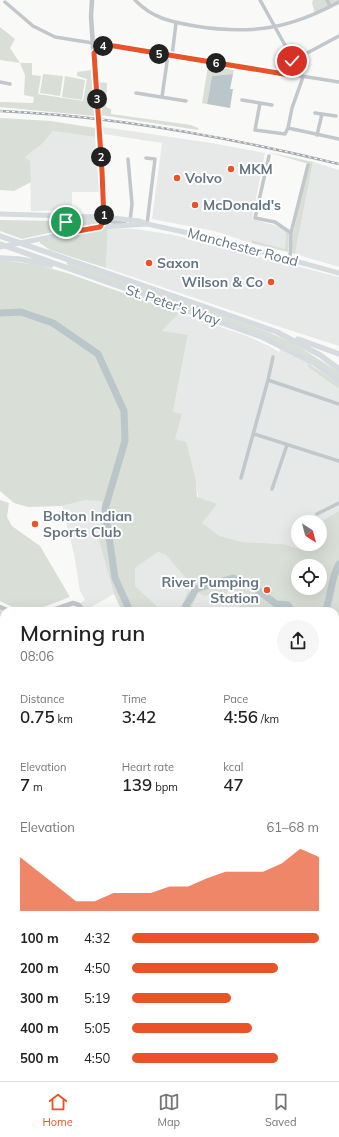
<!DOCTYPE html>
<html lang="en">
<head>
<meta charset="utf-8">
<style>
  body { margin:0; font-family:Mulish,sans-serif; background:#f6f6f6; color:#222; height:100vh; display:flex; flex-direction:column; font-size:15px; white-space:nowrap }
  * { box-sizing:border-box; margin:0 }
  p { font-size:13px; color:#767676 }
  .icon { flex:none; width:22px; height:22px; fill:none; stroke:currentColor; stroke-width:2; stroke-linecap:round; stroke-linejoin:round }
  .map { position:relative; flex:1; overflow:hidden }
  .side { position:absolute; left:0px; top:607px; width:339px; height:474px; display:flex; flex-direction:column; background:#fff; border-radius:12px 12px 0 0; box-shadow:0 4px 16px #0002 }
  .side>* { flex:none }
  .needle { width:26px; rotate:144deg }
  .tools { position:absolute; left:291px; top:515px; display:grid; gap:8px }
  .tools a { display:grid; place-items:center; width:36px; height:36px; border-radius:50%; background:#fff; box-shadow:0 4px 16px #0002; font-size:20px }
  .pin { position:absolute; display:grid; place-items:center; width:34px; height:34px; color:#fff; margin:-17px; border:2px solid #fff; border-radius:50%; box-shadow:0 1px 4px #0007 }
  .km { position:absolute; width:20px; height:20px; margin:-10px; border-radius:50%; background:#222; color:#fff; font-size:11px; line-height:20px; text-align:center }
  .round { display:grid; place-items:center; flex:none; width:42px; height:42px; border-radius:21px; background:#f6f6f6 }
  .headline { display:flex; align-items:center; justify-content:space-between; height:68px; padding:0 20px }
  h1 { font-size:22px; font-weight:600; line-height:30px }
  .metrics { display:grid; grid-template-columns:repeat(3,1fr); gap:6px; height:68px; padding:4px 20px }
  .metrics div { display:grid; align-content:center }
  .metrics b { font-size:17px; font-weight:600 }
  .metrics small { font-size:11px; font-weight:400 }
  .metrics p { font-size:11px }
  .chart { height:112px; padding:8px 20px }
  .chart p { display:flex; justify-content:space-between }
  .chart svg { width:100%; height:72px; margin-top:4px; fill:#e95327; opacity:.7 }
  ul { padding:0 20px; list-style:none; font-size:13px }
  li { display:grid; grid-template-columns:64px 48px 1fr; align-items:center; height:30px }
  li i { height:10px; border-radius:5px; background:#e95327 }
  .menu { display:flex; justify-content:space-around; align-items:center; height:56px; border-top:1px solid #e0e0e0; background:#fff; font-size:11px; color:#767676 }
  .menu a { display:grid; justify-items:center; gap:2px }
  .menu .selected { color:#e95327 }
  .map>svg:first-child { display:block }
  .built { fill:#e7e8e8 }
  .green { fill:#d9ded6; fill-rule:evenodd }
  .water { fill:#bac6ca }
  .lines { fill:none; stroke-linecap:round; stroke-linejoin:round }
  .stream { stroke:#bac6ca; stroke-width:1 }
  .river { stroke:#bac6ca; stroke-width:7 }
  .minor { stroke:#c2c7cb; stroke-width:3.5 }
  .tertiary { stroke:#c2c7cb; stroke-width:4.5 }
  .secondary { stroke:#d6dbdf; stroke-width:5 }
  .trunk { stroke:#d6dbdf; stroke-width:5.5 }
  .rail-casing { stroke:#a1a9af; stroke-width:2.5 }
  .rail { stroke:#fff; stroke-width:1; stroke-dasharray:3; stroke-linecap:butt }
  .route-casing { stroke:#fff; stroke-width:8 }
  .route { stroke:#e95327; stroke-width:5 }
  .poi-dot { fill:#e95327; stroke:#fff; stroke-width:1.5 }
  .labels { text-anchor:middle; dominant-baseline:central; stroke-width:4; stroke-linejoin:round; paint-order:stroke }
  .poi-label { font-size:14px; font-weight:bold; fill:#637583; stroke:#fff; text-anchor:start }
  .street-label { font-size:14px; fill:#637583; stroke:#fff }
</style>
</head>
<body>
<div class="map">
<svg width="339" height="1081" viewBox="0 0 339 1081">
  <rect width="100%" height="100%" fill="#f9f9f7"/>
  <path class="built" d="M103 127 211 143 265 153 252 219 277 226 286 231 285 249 252 240 251 243 214 231 152 219 162 143 104 134Z
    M53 131 95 137 99 192H72V210L31 211 30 161 25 157 42 144Z
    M313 162 339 170V267L295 254Z
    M108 228 136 229 174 235 339 277V346L283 328 106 268Z
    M179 313 247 336 269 346 279 352 281 348 308 363V367L339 389V511L325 519 320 526V522H298V544H304L300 549 283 544 242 542 220 536 202 523 196 481 175 439 173 412 188 336 162 331Z
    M86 500H102L99 541 114 594 86 610 80 603 85 600 80 591 74 554 62 506Z
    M158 552 166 555 190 581 193 588 209 594 229 588 250 597 235 611H190L197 596 189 590 180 611H157V606L135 586V568Z"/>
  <path class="green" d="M313 0H339V1L315 14 312 3Z
    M0 27 15 39 10 48 20 63H32V75L41 76 38 94 83 101 87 79 77 76V72L91 70 94 116 0 107V102L33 103 34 97 24 95 25 75 20 63 0 60Z
    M208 66 234 70 233 74 212 76 207 104 202 103Z
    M43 74 63 76 60 96 40 93Z
    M65 76 85 80 82 100 62 97Z
    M98 82 107 83 106 107 111 109V114L191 125 198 128V130L101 115Z
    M0 118 51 121 95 128V137L53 131 42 144 25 157 30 161 31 182 14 191 0 190Z
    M267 152 313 162 295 254 291 253 293 234 309 164Z
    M70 218 100 219 102 220 98 224 74 228 71 224Z
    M0 220 57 221 62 223 64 227 62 230 22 239 0 231Z
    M108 228 106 268 50 250 40 243V240C50 238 61 235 71 234 86 233 93 233 108 228Z
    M286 231 289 234 288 252 251 243 252 240 285 249Z
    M0 260 39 265 70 274 179 313 162 331 188 335 173 412 182 414 175 439 186 442 196 481 197 497 217 504 202 523 220 536 242 542 283 544 300 549 304 544H320V526L325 519 339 511V765L335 768V611H235L249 597 229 588 224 601 209 594 206 596 200 594 166 555 158 552 135 568V586L157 606V611H122L114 594 99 541 102 501 86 500 62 506 28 507 14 503 0 491ZM298 566H320V588H298Z
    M69 262 268 332 293 343 339 372V378L316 362 266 336 70 267 66 263Z
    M308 363 339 384V389L308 367Z
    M0 500 9 503 7 517 12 526 40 546 70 597 33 611H21L0 601Z
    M188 590 197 596 190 611H180Z
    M0 610 4 612V851L0 852Z
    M335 808H339V1081H73L72 1077H335Z
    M4 1030V1061L0 1063V1033Z"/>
  <path class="water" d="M233 74 230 89H233L230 108 207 104 212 76Z"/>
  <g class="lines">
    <path class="stream" d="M335 1063H338"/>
    <path class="river" d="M0 313 21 312 53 323 98 354 124 411 125 441 105 509 115 578 130 611
      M183 611 196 589 233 578 250 584 276 604 288 605 292 611
      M325 611C332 596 330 579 339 564
      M335 806V843
      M335 895 339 903
      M339 1061 337 1068 339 1071"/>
    <path class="minor" d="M135 0C152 18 171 22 195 26 251 35 289 29 339 2
      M260 0 291 56 290 75
      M327 0 330 6
      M5 2 33 26 55 37 339 82
      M93 53 104 45
      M172 56 176 23
      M292 61 339 36
      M0 82 10 84
      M136 93 186 101
      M162 97 168 55
      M242 100 260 103
      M272 105 260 103 255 130 285 134 288 128 292 108 303 77
      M315 113 322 114
      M288 128 339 139
      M317 135 322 114 336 116
      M269 156 255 218 275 222 291 233
      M146 158 155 159 147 224
      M128 159 132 204 130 221
      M290 259 291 233 308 165
      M268 380 273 357
      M254 434 339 461
      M241 478 268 380 339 404
      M272 489 287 445
      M317 514 339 503
      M0 883 4 881
      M0 924 4 922
      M0 938 4 945
      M29 1077 30 1081"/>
    <path class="tertiary" d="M92 0 91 16 104 217 100 227
      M104 217 111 221 125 224
      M0 607 9 611
      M50 611 73 603 79 605 84 611
      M68 1077 69 1081"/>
    <path class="secondary" d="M0 214 104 217 140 221 147 224 216 239 339 273
      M51 219 66 222 67 233
      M0 247 100 227 147 224
      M335 804 339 805
      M0 1012 4 1009"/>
    <path class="trunk" d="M0 236 277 332 320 355 339 369
      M0 244 262 337 314 363 339 381
      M0 258 19 259 51 265
      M298 339 339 354"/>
    <defs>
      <path id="rail" d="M0 111C115 116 228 137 339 164"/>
    </defs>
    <use href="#rail" class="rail-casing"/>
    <use href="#rail" class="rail"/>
  </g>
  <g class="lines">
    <defs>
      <path id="route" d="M66 222 67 233 100 227 104 220 102 171 94 53C101 46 104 45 114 46L290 75 292 61"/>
    </defs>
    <use href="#route" class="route-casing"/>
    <use href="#route" class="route"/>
  </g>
  <g class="poi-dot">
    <circle cx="231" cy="169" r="4"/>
    <circle cx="177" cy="178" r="4"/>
    <circle cx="195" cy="205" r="4"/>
    <circle cx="149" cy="263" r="4"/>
    <circle cx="271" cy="282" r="4"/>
    <circle cx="35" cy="524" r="4"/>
    <circle cx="267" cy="590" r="4"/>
  </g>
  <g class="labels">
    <g class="poi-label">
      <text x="239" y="169">MKM</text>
      <text x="185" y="178">Volvo</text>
      <text x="203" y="205">McDonald's</text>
      <text x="157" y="263">Saxon</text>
      <text x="263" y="282" text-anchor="end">Wilson &amp; Co</text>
      <text x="43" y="516">Bolton Indian<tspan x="43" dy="16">Sports Club</tspan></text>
      <text x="259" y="582" text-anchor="end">River Pumping<tspan x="259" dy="16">Station</tspan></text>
    </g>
    <g class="street-label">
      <text transform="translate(243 247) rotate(15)">Manchester Road</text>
      <text transform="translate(173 305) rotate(19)">St. Peter's Way</text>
    </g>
  </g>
</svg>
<div class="tools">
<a><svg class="needle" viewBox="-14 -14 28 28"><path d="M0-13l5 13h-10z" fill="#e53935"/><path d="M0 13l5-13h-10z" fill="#767676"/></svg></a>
<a><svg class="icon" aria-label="locate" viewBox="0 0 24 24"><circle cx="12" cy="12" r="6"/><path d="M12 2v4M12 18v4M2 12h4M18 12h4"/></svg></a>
</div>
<div class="pin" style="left:66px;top:222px;background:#1e9e55"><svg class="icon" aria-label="arrive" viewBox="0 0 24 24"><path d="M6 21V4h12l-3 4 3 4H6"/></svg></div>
<div class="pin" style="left:292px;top:61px;background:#d93025"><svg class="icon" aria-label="check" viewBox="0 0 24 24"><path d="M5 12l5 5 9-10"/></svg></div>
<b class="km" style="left:104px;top:215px">1</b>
<b class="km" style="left:101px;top:157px">2</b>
<b class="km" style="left:97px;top:99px">3</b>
<b class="km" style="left:103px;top:46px">4</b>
<b class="km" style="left:159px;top:54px">5</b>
<b class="km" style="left:216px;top:63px">6</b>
<section class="side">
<div class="headline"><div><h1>Morning run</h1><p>08:06</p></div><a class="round"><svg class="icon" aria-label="share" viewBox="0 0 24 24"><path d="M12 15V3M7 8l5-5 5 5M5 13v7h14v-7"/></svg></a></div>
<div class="metrics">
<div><p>Distance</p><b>0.75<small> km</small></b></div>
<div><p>Time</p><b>3:42</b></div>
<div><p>Pace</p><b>4:56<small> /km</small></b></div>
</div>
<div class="metrics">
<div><p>Elevation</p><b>7<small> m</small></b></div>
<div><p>Heart rate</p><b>139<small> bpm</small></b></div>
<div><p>kcal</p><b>47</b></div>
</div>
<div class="chart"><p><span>Elevation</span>61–68 m</p>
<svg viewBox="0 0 160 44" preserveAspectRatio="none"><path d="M0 44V11L10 20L20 29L30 38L40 38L50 33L60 33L70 33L80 29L90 29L100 24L110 20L120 20L130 20L140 15L150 6L160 11V44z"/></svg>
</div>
<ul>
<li><b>100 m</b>4:32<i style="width:100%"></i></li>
<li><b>200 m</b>4:50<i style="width:78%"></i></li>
<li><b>300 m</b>5:19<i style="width:53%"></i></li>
<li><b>400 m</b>5:05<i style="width:64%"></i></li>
<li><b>500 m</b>4:50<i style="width:78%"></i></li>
</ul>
</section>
</div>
<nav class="menu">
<a class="selected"><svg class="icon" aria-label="home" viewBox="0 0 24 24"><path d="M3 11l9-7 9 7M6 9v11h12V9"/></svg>Home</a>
<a><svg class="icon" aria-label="map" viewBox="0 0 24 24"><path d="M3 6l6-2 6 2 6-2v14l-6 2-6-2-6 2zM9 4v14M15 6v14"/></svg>Map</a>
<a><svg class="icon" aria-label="saved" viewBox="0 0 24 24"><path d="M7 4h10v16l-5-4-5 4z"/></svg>Saved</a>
</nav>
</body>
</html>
